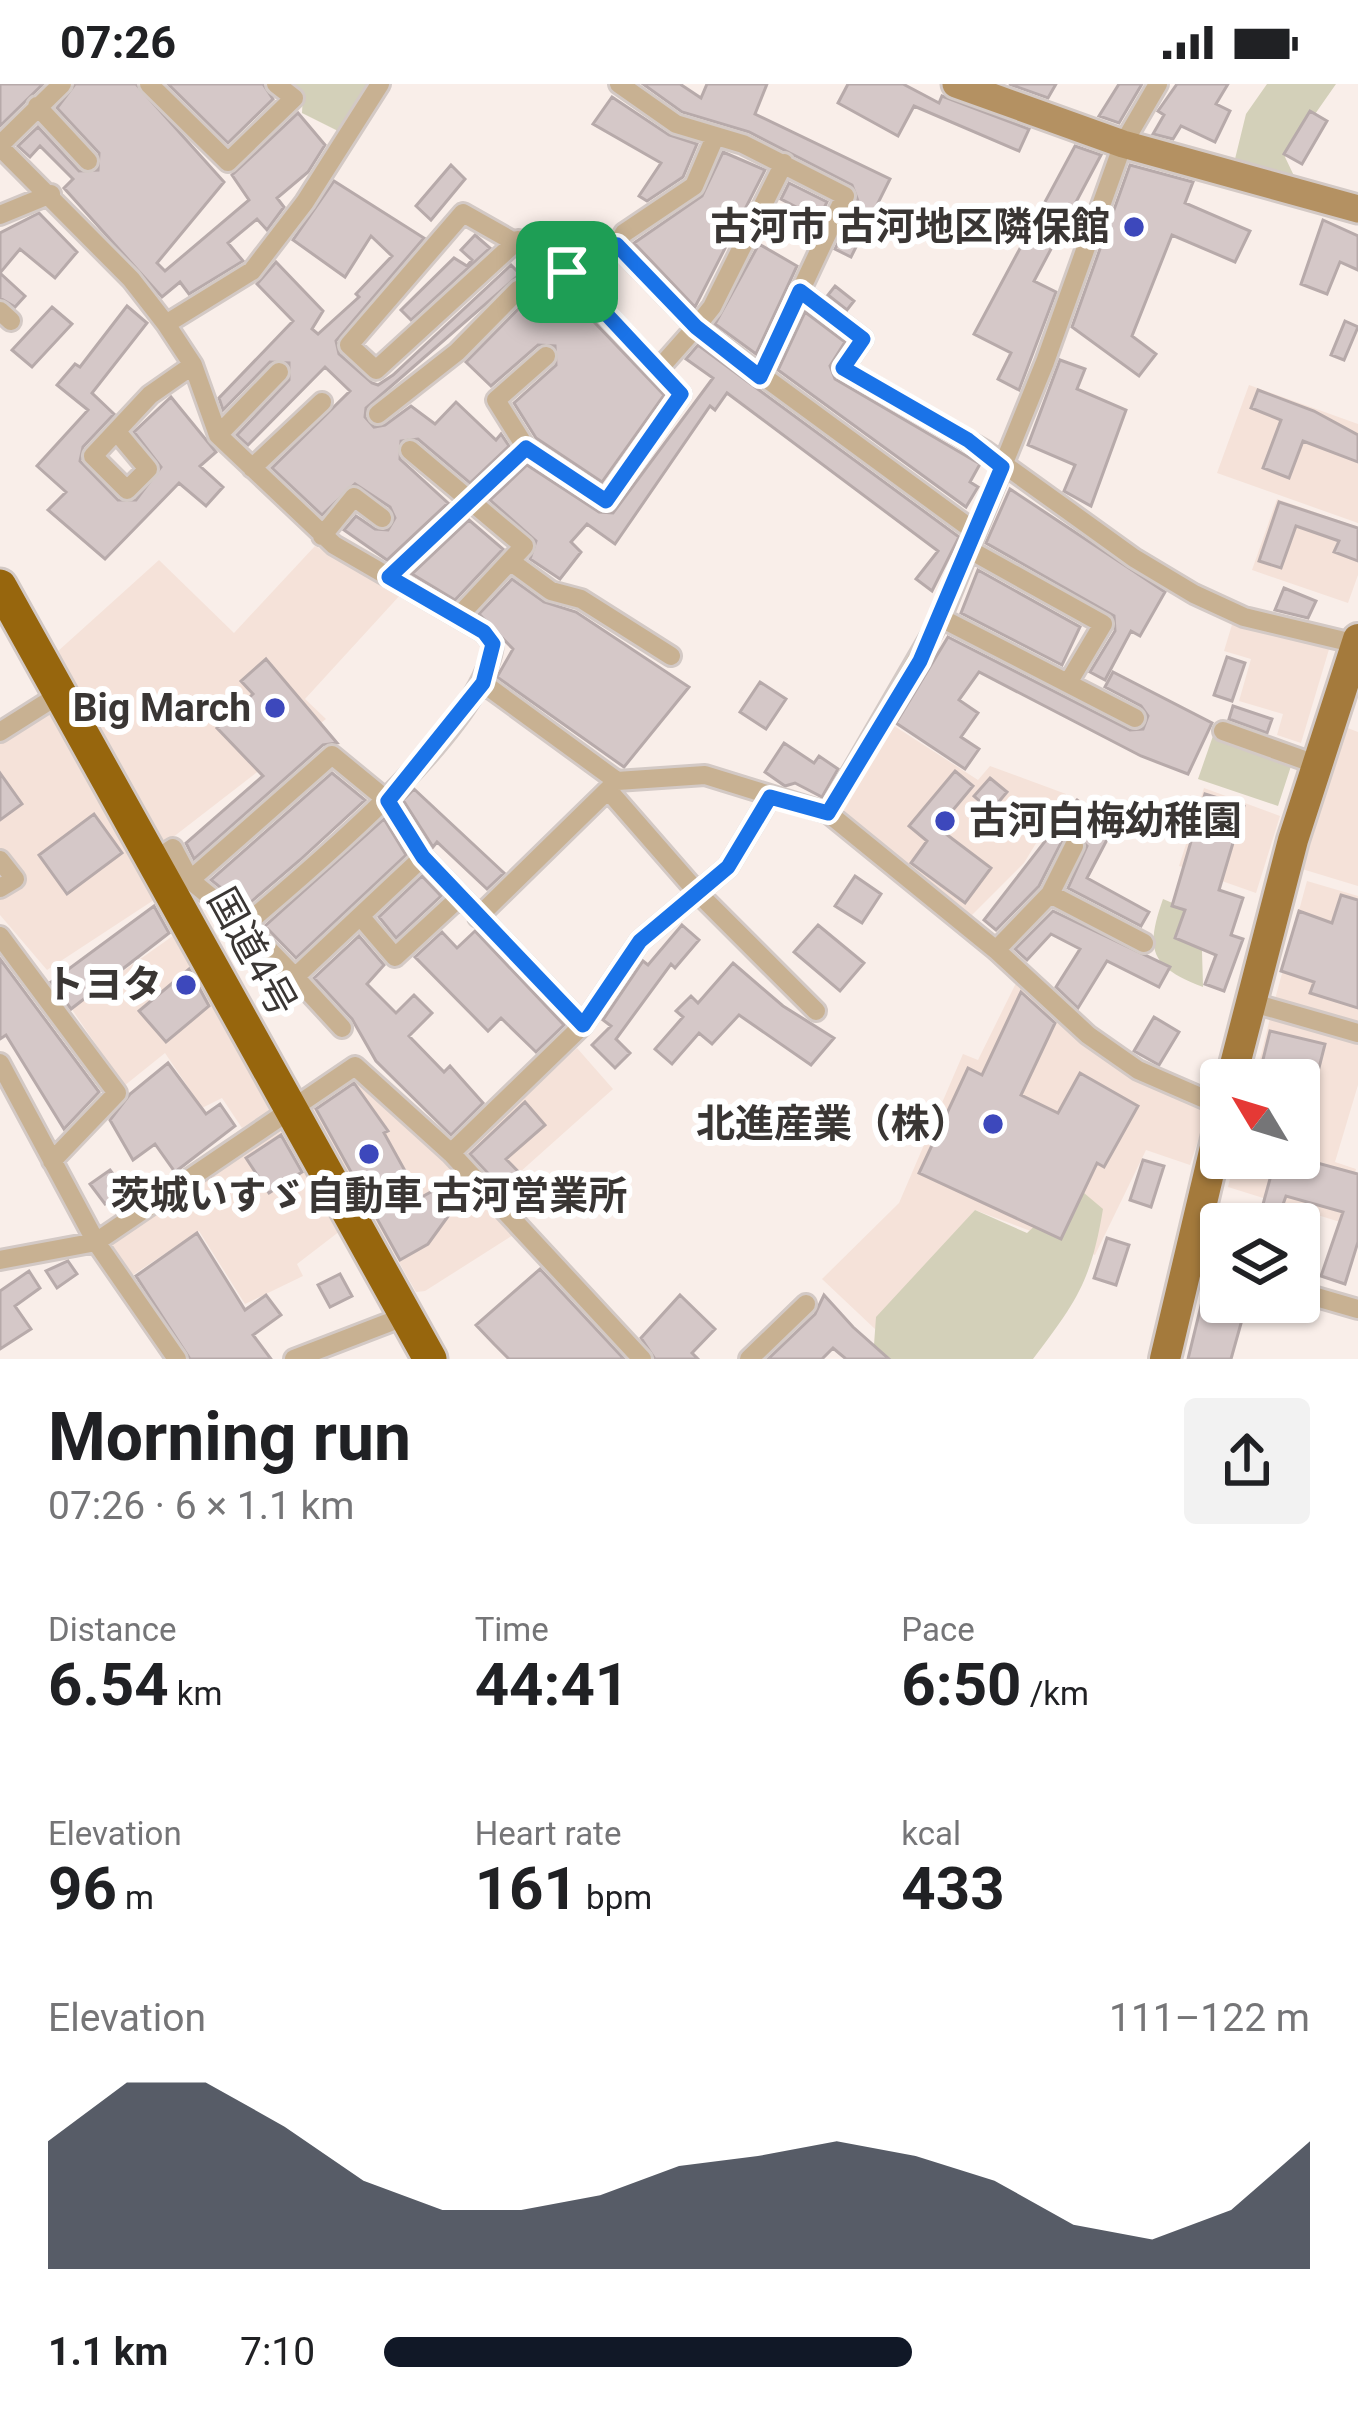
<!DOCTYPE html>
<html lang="en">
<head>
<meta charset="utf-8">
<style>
  body { margin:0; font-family:Roboto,"Noto Sans JP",sans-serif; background:#f2f2f2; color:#202124; height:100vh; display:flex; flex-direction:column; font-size:45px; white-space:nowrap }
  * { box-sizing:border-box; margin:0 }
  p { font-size:39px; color:#757577 }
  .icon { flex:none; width:66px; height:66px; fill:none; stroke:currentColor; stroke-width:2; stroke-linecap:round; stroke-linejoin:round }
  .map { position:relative; height:1275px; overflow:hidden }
  .details { display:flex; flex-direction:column; background:#fff; flex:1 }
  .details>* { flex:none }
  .needle { width:78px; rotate:308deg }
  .tools { position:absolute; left:1200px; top:975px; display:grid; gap:24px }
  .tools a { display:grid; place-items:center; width:120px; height:120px; border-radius:12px; background:#fff; box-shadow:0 3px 9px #0004; font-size:60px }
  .pin { position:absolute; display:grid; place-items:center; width:102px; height:102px; color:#fff; margin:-51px; border-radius:24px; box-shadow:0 6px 18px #0006 }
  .round { display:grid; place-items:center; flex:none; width:126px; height:126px; border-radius:12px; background:#f2f2f2 }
  .overview { display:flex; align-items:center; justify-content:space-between; height:204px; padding:0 48px }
  h1 { font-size:66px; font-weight:700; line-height:90px }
  .figures { display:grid; grid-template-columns:repeat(3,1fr); gap:18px; height:204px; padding:12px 48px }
  .figures div { display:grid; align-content:center }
  .figures b { font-size:60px; font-weight:700 }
  .figures small { font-size:33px; font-weight:400 }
  .figures p { font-size:33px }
  .chart { height:336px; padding:24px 48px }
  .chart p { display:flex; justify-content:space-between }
  .chart svg { width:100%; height:216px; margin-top:12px; fill:#111827; opacity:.7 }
  ul { padding:0 48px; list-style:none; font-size:39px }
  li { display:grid; grid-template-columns:192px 144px 1fr; align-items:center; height:90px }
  li i { height:30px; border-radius:15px; background:#111827 }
  .status { display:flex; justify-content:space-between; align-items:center; height:84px; padding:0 60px; background:#fff; direction:ltr }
  .status svg { height:33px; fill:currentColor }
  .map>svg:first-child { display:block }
  .built { fill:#f5e2d9 }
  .green { fill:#d3d0b9 }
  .building { fill:#d5c8c8; stroke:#b7aaaa; stroke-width:3 }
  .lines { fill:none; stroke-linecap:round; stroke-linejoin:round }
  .street-casing { stroke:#d3c9c5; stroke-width:24 }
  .secondary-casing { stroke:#d3c9c5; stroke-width:33 }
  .primary-casing { stroke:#d3c9c5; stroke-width:36 }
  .highway-casing { stroke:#d3c9c5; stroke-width:39 }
  .street { stroke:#c8b192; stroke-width:18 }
  .secondary { stroke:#b49162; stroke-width:27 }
  .primary { stroke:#a47a3c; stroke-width:30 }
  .highway { stroke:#97660d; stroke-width:33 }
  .route-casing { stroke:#fff; stroke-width:24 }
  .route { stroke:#1a73e8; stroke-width:15 }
  .poi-dot { fill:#3d48bc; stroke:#fff; stroke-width:4.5 }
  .labels { text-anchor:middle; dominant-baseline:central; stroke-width:12; stroke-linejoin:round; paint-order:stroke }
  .poi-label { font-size:39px; font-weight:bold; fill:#3a3634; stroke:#fff; text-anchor:end }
  .street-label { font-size:39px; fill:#3a3634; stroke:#fff }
</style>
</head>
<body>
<div class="status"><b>07:26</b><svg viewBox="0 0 49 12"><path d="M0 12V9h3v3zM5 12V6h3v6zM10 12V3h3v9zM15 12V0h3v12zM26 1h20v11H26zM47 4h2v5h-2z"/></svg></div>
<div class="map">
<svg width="1358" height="1275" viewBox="0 0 1358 1275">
  <rect width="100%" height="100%" fill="#f9eee9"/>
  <path class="built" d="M1249 301 1358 340V439L1217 389Z
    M1277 415 1358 443V491L1348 519 1252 486Z
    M315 462 402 509 305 615 326 635 159 764 57 568 159 476 234 549Z
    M1234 534 1330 562 1301 659 1277 651 1283 630 1239 617 1251 575 1224 567Z
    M47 625 163 810 47 886 0 831V816L26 796 0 765V656Z
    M885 636 978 696 990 682 1066 710 1024 779 964 839 828 729Z
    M1345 643 1358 648V802L1302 785Z
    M1204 704 1280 732 1256 809 1179 782Z
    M1307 797 1358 812V944L1274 919Z
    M177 849 277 1022 242 1044 222 1014 202 1024 165 969 124 1002 71 924Z
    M1021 889 1088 951 1211 1017 1190 1081 1146 1066 1095 1171 975 1126 875 1245 822 1195 899 1119 963 970 978 976Z
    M1271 930 1358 956V1001L1335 1078 1356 1085 1340 1138 1228 1103 1235 1074H1299V996H1255Z
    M577 964 613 1005 492 1113 455 1072Z
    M355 982 518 1148 425 1207 416 1208 309 1020Z
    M286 1035 340 1147 297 1180 303 1192 245 1220 199 1147 133 1191 109 1158Z"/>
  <path class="green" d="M286 0H372L338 47 302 29 303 10Z
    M1267 0H1336L1285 73 1296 96 1235 75 1246 30Z
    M1214 649 1293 676 1278 722 1198 695Z
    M1163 815 1201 831 1203 903C1150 883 1145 866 1163 815Z
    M1077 1103 1103 1125C1091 1197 1077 1217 1033 1275H873L876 1233 975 1126 1027 1149Z"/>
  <path class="building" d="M0 0H43L0 42Z
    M75 0H136L224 98 157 179 165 187 249 116 232 91 298 29 325 61 308 88 277 114 284 123 267 146 257 135 228 159 243 177 189 210 180 198 162 213 64 104 73 95 40 62 30 73 18 62 38 43 79 87 98 86 99 69 57 24Z
    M168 0H263L273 15 228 59Z
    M643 0H680L701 14 707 0H767L755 30 890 95 851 173 835 165 858 117 852 101 749 48 682 28Z
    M848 0H903L939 19 942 12 1029 45 1019 67 914 22 898 52 838 19Z
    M1009 0H1056L1048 14Z
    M1119 0H1142L1119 39 1099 32Z
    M1177 0H1228L1216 20 1230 27 1215 58 1181 42 1173 55 1153 50 1164 31 1158 27Z
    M612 13 669 51 697 60 683 93 647 117 639 112 661 79 593 40Z
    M1310 27 1327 37 1302 80 1284 70Z
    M1075 62 1101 71 1034 197 1056 208 1019 306 998 295 1011 269 974 250Z
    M723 68 765 86 695 223 634 159 702 112Z
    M451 81 465 95 431 136 416 122Z
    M1130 81 1193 98 1185 119 1250 147 1235 178 1172 151 1132 252 1156 270 1139 292 1072 243Z
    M334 97 424 154 336 257 339 270 372 299 378 301 393 291 511 181 520 190 366 324 365 333 374 343 385 341 411 322 435 340 456 318 496 356 501 350 509 362 470 399 418 355 401 357 400 375 448 419 387 476 344 446 356 432 375 445 388 446 395 434 390 423 355 400 322 431 272 384 350 307 325 283 248 361 237 351 289 296V279L270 278 223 326 219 314 293 237 257 200 276 178 323 227 312 245 318 250 359 213 356 210 392 172 371 152 345 193 293 156Z
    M789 99 827 118 819 135 781 115Z
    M39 129 77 168 55 194 20 165 0 189V149Z
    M1323 136 1358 152V186L1340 178 1327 210 1301 200Z
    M475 151 490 164 411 236 401 226 454 174 467 182 472 176 461 166Z
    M759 160 797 182 756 270 715 240Z
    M0 189 25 212 15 223 0 214Z
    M835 202 854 217 847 226 828 211Z
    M547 208 565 225 573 216 664 311 602 398 536 354 514 319 556 281 555 262 538 261 491 302 466 278 526 217Z
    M127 222 147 239 92 309 114 330 83 363 80 377 118 416H136L161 383 134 348 171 313 216 368 200 382 223 403 206 422 179 399 105 475 48 426 66 408 37 382 88 326 57 301 75 280 80 283Z
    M52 223 72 240 32 283 12 266Z
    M805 228 845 258 830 282 835 295 980 380 970 398 978 403 966 423 778 286Z
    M1345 237 1358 243 1344 276 1331 271Z
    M698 261 959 453 932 507 916 495 938 467 727 309 715 326 710 322 615 460 587 440 571 458 581 468 560 495 530 475 536 457 490 416 527 381 599 428 613 429 713 294 686 275Z
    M1060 276 1085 285 1077 305 1126 326 1091 422 1064 407 1075 381 1028 361Z
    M1258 306 1314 327 1358 351V378L1303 357 1289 394 1263 384 1281 336 1251 324Z
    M1010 405 1165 508 1140 552 1131 547 1105 596 1090 588 1115 547 1114 532 986 459Z
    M1279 418 1358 444V477L1334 468 1339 457 1296 442 1281 484 1259 477Z
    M469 436 503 465 455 516 412 490Z
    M978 486 1080 543 1062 581 961 529Z
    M512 495 544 518 576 528 689 603 624 683 497 593 513 565 479 530Z
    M1284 504 1316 517 1308 534 1275 526Z
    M948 553 1130 646 1143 645 1148 632 1141 622 1105 603 1113 588 1212 639 1188 690 1141 672 979 588 959 616 978 629 961 653 979 665 965 685 896 639Z
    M1227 573 1245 579 1232 617 1214 611Z
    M266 575 337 659 323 661 194 775 186 759 263 692 217 644 253 610 241 597Z
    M760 598 786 615 766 645 740 628Z
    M1233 622 1272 635 1267 649 1229 635Z
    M784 659 814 679 819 672 838 685 822 713 795 699 785 702 765 688Z
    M955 687 973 702 938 744 991 784 965 819 911 779 927 757 909 742Z
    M0 689 22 720 0 736Z
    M332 689 365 716 300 776 245 823 211 796Z
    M990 694 1007 708 991 727 974 712Z
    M414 705 504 789 487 805 437 758 433 763 403 716Z
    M1205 710 1244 722 1219 806 1243 814 1231 851 1243 855 1224 907 1205 900 1216 871 1175 854 1185 826 1172 822Z
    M1077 716 1092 728 1088 734 1111 748 1087 794 1149 828 1141 842 1068 804 1087 762 1074 749 1063 755 1039 802 996 846 984 836Z
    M94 730 122 769 67 810 39 771Z
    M384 735 406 771 296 874 265 842Z
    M422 792 441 812 396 854 379 833Z
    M855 792 881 810 862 839 835 822Z
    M1341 811 1358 816V924L1310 909 1314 898 1281 887 1299 827 1332 839Z
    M154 822 169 849 71 925 51 898Z
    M1053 827 1170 883 1159 903 1107 877 1078 924 1056 903 1080 865 1051 850 1027 876 1015 865Z
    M682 841 699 856 675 884 671 880 616 955 630 969 615 984 592 961 611 942 603 936 643 877 648 881Z
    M818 841 864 879 840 907 794 868Z
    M475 847 564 941 536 968 501 934 488 947 415 873 442 848 457 864Z
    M359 852 384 881 367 900 396 929 414 911 432 929 409 952 444 988 450 982 483 1019 451 1051 376 977 352 935 314 894Z
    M0 875 99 1008 64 1045 6 951 0 955Z
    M733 879 783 922 834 954 811 981 739 931 712 960 699 949 672 980 655 965 683 933 676 927 691 912 698 919Z
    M189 885 209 922 166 958 139 927Z
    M1021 908 1055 939 1021 1011 1058 1029 1080 989 1138 1022 1104 1083 1097 1079 1061 1155 919 1089 968 984 982 991Z
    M1154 933 1179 948 1159 981 1134 967Z
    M1270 947 1325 960 1304 1043H1299V996H1258Z
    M168 979 206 1030 220 1020 235 1042 175 1088 155 1060 133 1076 110 1036 130 1010Z
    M354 999 388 1047 384 1049 420 1114 456 1094 467 1106 428 1160 400 1176 316 1025Z
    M525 1018 545 1041 506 1075 542 1112 525 1129 470 1070Z
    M281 1051 302 1088 269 1109 246 1074Z
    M1251 1074H1299L1358 1090V1158L1345 1200 1321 1192 1343 1128 1286 1112 1276 1140H1222L1226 1125 1253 1133 1257 1122 1262 1124 1273 1084Z
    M1143 1076 1164 1082 1151 1123 1130 1116Z
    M110 1086 125 1106 105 1120 90 1100Z
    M197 1149 245 1226 266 1211 281 1231 253 1251 271 1275H190L136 1192Z
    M1107 1154 1129 1161 1116 1201 1094 1194Z
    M68 1177 77 1190 57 1204 46 1187Z
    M540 1185 624 1275H509L494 1260 476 1241Z
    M29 1187 40 1204 15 1222 31 1245 0 1265V1207Z
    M340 1190 352 1212 330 1223 318 1201Z
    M1207 1197 1221 1201V1218H1247L1231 1275H1188Z
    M680 1211 715 1245 692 1269 698 1275H655L641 1254Z
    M824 1211 853 1243 889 1275H846L833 1264 822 1275H768L815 1230Z"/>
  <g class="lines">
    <defs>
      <path id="street" d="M149 0 228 78 294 14 276 0
        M619 0 676 40 743 60 845 112 760 293
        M37 22 88 77
        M0 61 62 0
        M0 63 131 195 166 240 193 281 218 351 334 461 484 548 493 560C486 641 308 787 245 841L190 796 173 764 153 777
        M0 131 51 110
        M518 156 376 286 349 261 463 129 567 188 658 286
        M617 161 696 243 712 223 784 79
        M800 207 863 255 843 284 984 366 1134 474 1194 510 1244 533 1357 560
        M0 227 11 237
        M166 240 252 187 305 118 380 0
        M378 330 457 268 518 206 617 161 624 149 694 102 715 53
        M117 348 148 385 127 406 93 372 150 311 193 281
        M218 351 279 288
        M526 364 496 316 546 272
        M410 366 524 462 458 533
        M252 384 322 318
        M322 452 354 413 382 434
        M970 466 1103 540 1068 599
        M510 477 551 507 581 515 671 572
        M389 493 526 364 606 417 681 310 658 286 696 243 974 447
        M941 534 1135 634
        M483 599 617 697 705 691 828 729 996 866 1088 951 1138 986 1221 1022
        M1223 647 1318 681
        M0 648 60 610
        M608 706 697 808 816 927
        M828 729 941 534 1045 278 1123 60 1158 0
        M0 776 15 795 0 804
        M190 796 332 671 388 717 423 773 583 941
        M1050 810 1144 859
        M360 832 395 873 460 813
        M478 833 616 698
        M245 841 295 893 423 773
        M0 852 117 1009 52 1077
        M996 866 1050 810 1074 762
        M295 893 342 944
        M1250 918 1358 949
        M0 979 96 1158 177 1275
        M451 1069 583 941 640 857 728 783 770 713
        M1186 1175 1221 1185
        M0 1176 96 1158 355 982 451 1069 642 1275
        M1299 1208 1358 1225
        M294 1275 406 1232
        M749 1275 806 1220"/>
      <path id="secondary" d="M956 0 1123 60 1358 125"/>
      <path id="primary" d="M1231 996 1293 756 1358 555
        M1165 1275 1221 1038"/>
      <path id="highway" d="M0 502 430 1275"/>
    </defs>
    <use href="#street" class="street-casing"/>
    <use href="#secondary" class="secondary-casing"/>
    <use href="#primary" class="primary-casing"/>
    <use href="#highway" class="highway-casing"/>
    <use href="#street" class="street"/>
    <use href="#secondary" class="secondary"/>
    <use href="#primary" class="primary"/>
    <use href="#highway" class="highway"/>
  </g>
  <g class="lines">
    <defs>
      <path id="route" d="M617 161 696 243 760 293 800 207 863 255 843 284 968 356 1002 383 920 577 828 729 770 713 728 783 640 857 583 941 423 773 388 717 483 599 493 560 484 548 389 493 526 364 606 417 681 310 567 188Z"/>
    </defs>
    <use href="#route" class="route-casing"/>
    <use href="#route" class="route"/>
  </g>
  <g class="poi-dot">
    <circle cx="1134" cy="143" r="12"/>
    <circle cx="275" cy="624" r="12"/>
    <circle cx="945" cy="737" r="12"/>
    <circle cx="186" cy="901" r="12"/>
    <circle cx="993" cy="1040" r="12"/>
    <circle cx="369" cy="1070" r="12"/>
  </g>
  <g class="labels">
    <g class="poi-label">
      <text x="1110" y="143">古河市 古河地区隣保館</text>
      <text x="251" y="624">Big March</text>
      <text x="969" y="737" text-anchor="start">古河白梅幼稚園</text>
      <text x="162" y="901">トヨタ</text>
      <text x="969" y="1040">北進産業（株）</text>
      <text x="369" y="1112" text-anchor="middle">茨城いすゞ自動車 古河営業所</text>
    </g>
    <g class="street-label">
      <text transform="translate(252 868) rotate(61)">国道4号</text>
    </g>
  </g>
</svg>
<div class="tools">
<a><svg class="needle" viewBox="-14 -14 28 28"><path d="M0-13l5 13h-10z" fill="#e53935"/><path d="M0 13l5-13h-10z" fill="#757577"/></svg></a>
<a><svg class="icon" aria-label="layers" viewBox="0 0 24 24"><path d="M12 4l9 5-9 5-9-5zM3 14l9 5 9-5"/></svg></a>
</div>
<div class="pin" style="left:567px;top:188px;background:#1e9e55"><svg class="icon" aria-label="arrive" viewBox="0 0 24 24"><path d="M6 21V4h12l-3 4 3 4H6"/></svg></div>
</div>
<section class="details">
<div class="overview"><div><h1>Morning run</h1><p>07:26 · 6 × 1.1 km</p></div><a class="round"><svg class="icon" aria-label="share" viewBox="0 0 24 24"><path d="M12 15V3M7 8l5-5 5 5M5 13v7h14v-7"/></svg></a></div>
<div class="figures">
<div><p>Distance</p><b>6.54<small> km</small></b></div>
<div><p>Time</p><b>44:41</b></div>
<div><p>Pace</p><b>6:50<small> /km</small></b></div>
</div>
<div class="figures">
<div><p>Elevation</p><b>96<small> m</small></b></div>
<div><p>Heart rate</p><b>161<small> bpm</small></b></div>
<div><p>kcal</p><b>433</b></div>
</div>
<div class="chart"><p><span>Elevation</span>111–122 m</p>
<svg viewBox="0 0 160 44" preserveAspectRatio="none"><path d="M0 44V18L10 6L20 6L30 15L40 26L50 32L60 32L70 29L80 23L90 21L100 18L110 21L120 26L130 35L140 38L150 32L160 18V44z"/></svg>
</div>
<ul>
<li><b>1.1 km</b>7:10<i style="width:57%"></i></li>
</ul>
</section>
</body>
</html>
